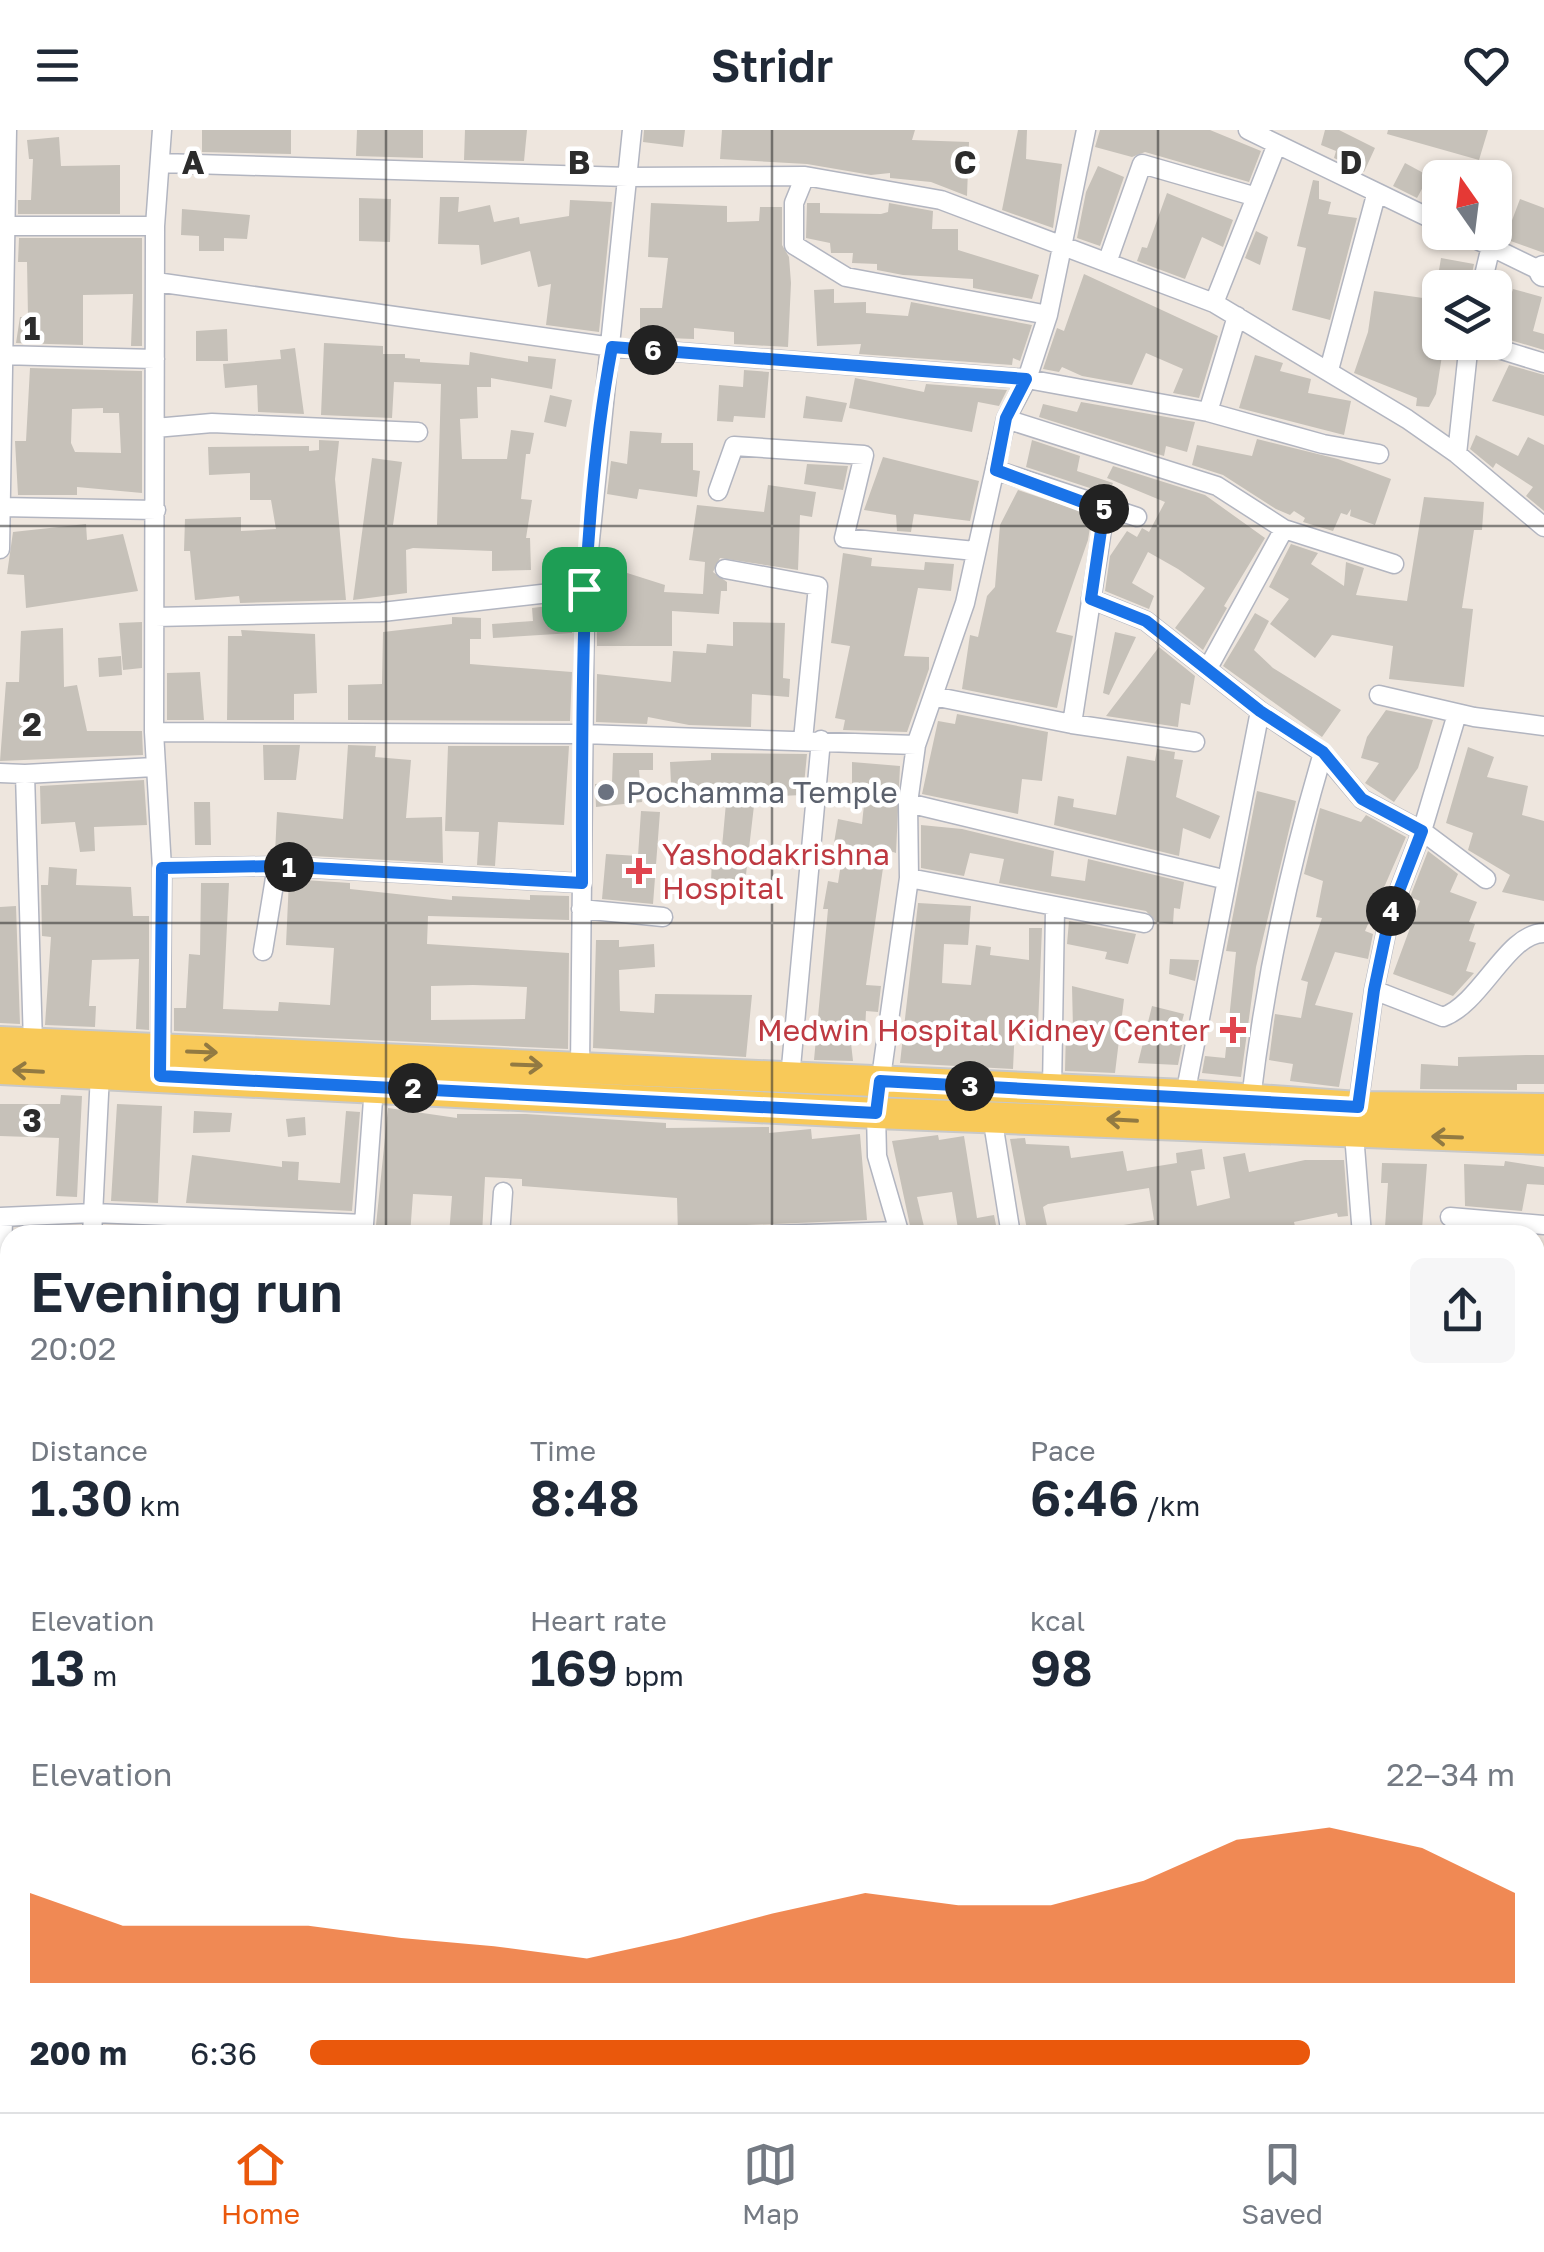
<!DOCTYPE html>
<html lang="en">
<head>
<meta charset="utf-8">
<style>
  body { margin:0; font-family:"Golos Text",sans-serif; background:#f6f6f7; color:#1f2937; height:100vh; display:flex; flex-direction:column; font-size:38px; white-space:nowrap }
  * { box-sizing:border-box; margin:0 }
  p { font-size:32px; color:#747a83 }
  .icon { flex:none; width:55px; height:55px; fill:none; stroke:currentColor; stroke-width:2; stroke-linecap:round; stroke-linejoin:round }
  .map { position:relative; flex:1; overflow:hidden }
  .sheet { position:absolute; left:0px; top:1095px; width:1545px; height:888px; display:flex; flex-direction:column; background:#fff; border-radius:30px 30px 0 0; box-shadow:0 2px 8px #0004 }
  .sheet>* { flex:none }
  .needle { width:65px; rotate:346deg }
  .tools { position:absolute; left:1422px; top:30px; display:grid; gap:20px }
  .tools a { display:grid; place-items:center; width:90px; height:90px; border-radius:15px; background:#fff; box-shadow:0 2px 8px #0004; font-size:50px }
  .pin { position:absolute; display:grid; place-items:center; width:85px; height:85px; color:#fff; margin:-42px; border-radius:20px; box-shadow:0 5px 15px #0006 }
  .km { position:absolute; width:50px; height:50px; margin:-25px; border-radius:50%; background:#222; color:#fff; font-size:28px; line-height:50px; text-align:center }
  .round { display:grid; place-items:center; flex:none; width:105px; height:105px; border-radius:15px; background:#f6f6f7 }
  .overview { display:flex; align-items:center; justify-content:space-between; height:170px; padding:0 30px }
  h1 { font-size:55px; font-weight:600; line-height:75px }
  .figures { display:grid; grid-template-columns:repeat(3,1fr); gap:15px; height:170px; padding:10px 30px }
  .figures div { display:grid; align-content:center }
  .figures b { font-size:50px; font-weight:600 }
  .figures small { font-size:28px; font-weight:400 }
  .figures p { font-size:28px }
  .chart { height:280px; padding:20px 30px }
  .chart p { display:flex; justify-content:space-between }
  .chart svg { width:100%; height:180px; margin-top:10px; fill:#ea580c; opacity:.7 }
  ul { padding:0 30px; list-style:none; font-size:32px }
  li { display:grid; grid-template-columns:160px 120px 1fr; align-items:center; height:75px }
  li i { height:25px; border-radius:12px; background:#ea580c }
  header { display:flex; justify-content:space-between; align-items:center; height:130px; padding:0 30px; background:#fff; font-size:45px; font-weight:600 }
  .menu { display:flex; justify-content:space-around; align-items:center; height:140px; border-top:2px solid #e0e1e3; background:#fff; font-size:28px; color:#747a83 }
  .menu a { display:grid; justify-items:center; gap:5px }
  .menu .current { color:#ea580c }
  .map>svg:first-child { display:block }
  .building { fill:#c6c1b9; fill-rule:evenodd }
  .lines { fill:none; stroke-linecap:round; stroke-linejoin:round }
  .street-casing { stroke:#b2b5c0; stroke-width:21 }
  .secondary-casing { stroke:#b2b5c0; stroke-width:31 }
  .primary-casing { stroke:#c8c8c8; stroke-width:34 }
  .street { stroke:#fff; stroke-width:18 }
  .secondary { stroke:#fff; stroke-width:28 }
  .primary { stroke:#f8c959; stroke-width:30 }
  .oneway { stroke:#927a42 }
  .route-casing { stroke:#fff; stroke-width:20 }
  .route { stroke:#1a73e8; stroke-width:12 }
  .grid { fill:none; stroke:#2c2c2c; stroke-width:2.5; stroke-opacity:0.55 }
  .worship-dot { fill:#6b7280; stroke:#fff; stroke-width:4 }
  .health-dot { fill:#e0444e; stroke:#fff; stroke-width:4 }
  .labels { text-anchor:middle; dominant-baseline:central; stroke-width:9; stroke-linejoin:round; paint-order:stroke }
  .worship-label { font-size:30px; fill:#5b616d; stroke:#fff; text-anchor:start }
  .health-label { font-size:30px; fill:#be3a42; stroke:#fff; text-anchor:start }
  .grid-label { font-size:32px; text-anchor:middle; font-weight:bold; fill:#2c2c2c; stroke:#fff; stroke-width:9; stroke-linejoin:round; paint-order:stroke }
</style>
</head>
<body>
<header><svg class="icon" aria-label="menu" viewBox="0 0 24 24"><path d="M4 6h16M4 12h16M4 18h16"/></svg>Stridr<svg class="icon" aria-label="heart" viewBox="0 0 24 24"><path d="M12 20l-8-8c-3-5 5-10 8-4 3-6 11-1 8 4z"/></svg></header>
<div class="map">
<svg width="1544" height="1982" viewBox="0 0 1544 1982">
  <rect width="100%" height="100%" fill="#eee6de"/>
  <path class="building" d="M202 0H291V24L202 22Z
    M357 0H423V28L356 26Z
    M465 0H527L524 31 464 30Z
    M644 0H685L683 17 643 12Z
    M722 0H915L912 10 969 12 967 66 931 52 890 48V43L871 45 807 34 720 29Z
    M1018 0H1027L1026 29 1062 34 1053 98 1002 80Z
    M1100 0H1210L1261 21 1249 52 1145 22 1132 27 1095 17Z
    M1325 0H1339L1375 18 1364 42 1334 28 1336 21 1321 15Z
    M1388 0H1488L1479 30 1387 4Z
    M59 7 61 36 120 35V84H18V70H31L33 29H29L27 10Z
    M1405 33 1429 46 1417 68 1393 56Z
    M1098 36 1124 47 1100 116 1077 108 1086 62Z
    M1313 50 1319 51V69L1331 72 1328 84 1357 88 1330 190 1292 180 1306 118 1297 116Z
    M1167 63 1233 90 1223 117 1202 107 1185 149 1137 131 1142 117 1147 118Z
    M440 67H459L458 82 490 75 494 92 519 87 520 94 569 86 570 70 612 72 599 202 546 195 551 154 538 157 530 121 481 135 479 115 438 114Z
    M359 68 391 69 390 112 359 111Z
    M1520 69 1544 78V123L1505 109Z
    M651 73 727 76V92L759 91 760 77H782V115L789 127 791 153 788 217 734 214V202L694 198V209L640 207V178H662L668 128 648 127Z
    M807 73H820V83L881 84 888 82 889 73 933 81 932 99H958V120L1039 145 1032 169 973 158V149L903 145 877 140V134L852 133 853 123H831L830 113 806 108Z
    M182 79 250 85 247 109 224 108V121H199V106L181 105Z
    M1256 101 1268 107 1260 135 1245 128Z
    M19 108H142V216H131L133 164 83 165V215L16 213 20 187H28L27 132H18Z
    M1441 128 1474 134 1469 158H1436Z
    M1084 144 1218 206 1199 268 1173 263 1183 239 1146 223 1132 255 1082 246 1062 237 1059 242 1043 239 1057 198 1064 201Z
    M834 159V173L866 172V183L908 186 911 172 1032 195 1020 231 1013 228 1012 235 859 224 861 214 817 216 814 160Z
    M1513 159 1542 167 1533 201 1544 204V220L1497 206Z
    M1374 161 1430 169 1424 210 1444 213 1436 264 1429 277 1416 276 1417 268 1354 243 1368 202Z
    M227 199 228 231H196V201Z
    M324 213 383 216V224H405V228L420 229V232L469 235 470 222 528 232V226L556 229 552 259 491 248V257H477L478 288 460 289 462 329H507L511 300 534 303 530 324H526L521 369 532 370 526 408H530L531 440 492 441V421L413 418 406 420 407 463 353 470 372 328 402 332 393 395H437L441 254 394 252 392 288 321 285Z
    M295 218 304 284 258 282 257 255 225 258 223 234 281 229 280 220Z
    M1255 225 1283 233 1280 241 1311 249 1308 263 1351 271 1344 305 1239 278Z
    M1509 235 1544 245V286L1492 271Z
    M30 238 142 241V363L77 357V365H18L15 311H26ZM103 278V283H119L121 323 75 322 71 313 72 279Z
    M744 240 769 242 765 288 734 286 733 292 717 291 719 255 743 257Z
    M855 248 924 262 926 254 1007 260 999 276 978 272 972 302 849 278Z
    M550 265 572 270 566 297 544 292Z
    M806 266 847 273 842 292 803 288Z
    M1081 272 1195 292 1187 322 1166 316 1164 326 1039 287 1043 274 1077 282Z
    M630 301 662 303 661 313H693V340L700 341 697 367 639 359 637 369 607 364 611 331 627 334Z
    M1476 305 1518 326 1528 307 1544 315V381L1526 366 1533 357 1496 333 1493 338 1470 319Z
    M1257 309 1338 329 1391 349 1375 395 1350 386 1351 379 1347 385 1341 383 1333 401 1303 392 1305 388 1294 381 1290 385 1276 379 1223 345 1192 335 1197 315 1252 326Z
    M319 310 339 311 335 349 346 470 240 473 239 466 195 470 190 421H184L185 389 241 387V401L276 399 271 370H250V343L209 345 208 317 309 316V321L319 320Z
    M1032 310 1080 326 1077 341 1113 353 1108 364 1026 337Z
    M883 327 979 351 970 391 914 384 911 402 897 401 896 385 864 380Z
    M807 334 848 336 843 360 804 354Z
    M1113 336 1205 365 1265 408 1224 476 1227 478 1203 520 1175 498 1205 458 1178 439 1148 422 1132 453 1154 466 1149 479 1105 461 1110 426 1127 401 1137 407 1142 398 1149 402 1165 372 1107 348Z
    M768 355 816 362 812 387 800 385 798 440 720 428 713 442 727 452V461H721L719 484 672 481V516H597V484H607L624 442 665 455 664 462 703 464 705 432 689 430 697 375 764 382Z
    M1018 360 1092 385 1088 410 1056 502 1073 506 1057 578 962 559 970 505 978 507 987 466 995 457 1000 395Z
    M1424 367 1484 372 1482 400H1474L1462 478 1473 479 1464 557 1389 549 1393 516 1332 505 1315 528 1270 494 1289 469 1269 457 1291 414 1318 423 1311 434 1344 456 1346 432 1364 438 1356 465 1407 471Z
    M86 394 87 410 123 404 138 461 26 478 24 445 7 444 13 402Z
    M843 423 872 428 871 436 924 440 925 432 954 434 951 461 918 458 904 526 929 527V539L907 602 843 600 845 590 835 588 850 516 831 513Z
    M572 473V503L493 508 492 494 533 491 532 478Z
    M1255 483 1269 491 1254 520 1273 538 1341 580 1322 607 1223 536Z
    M452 487 481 488V509H470V534L572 542 570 591 348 590V555L382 554 383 502 452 494Z
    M142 492V538L123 540 119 493Z
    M733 492 785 493 783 548 790 549 789 567 752 564 751 597 689 595 648 587 647 594 596 592 597 544 671 552 673 521 706 523 707 514 733 516Z
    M63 498 64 557 77 555 87 601H142L143 625 0 631 6 552H19L21 501Z
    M241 500 315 504 317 563 294 564V590H227L228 506H242Z
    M1115 502 1136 507 1109 565 1103 563Z
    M1159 517 1195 546 1190 575 1181 573 1178 597 1106 586Z
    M121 526 122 545 99 547 98 528Z
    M200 542 204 590H167V543Z
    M1386 580 1433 590 1418 638 1394 672 1365 653 1379 633 1361 628 1367 607Z
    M957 584 1048 602 1042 651 1022 649 1018 684 922 664 938 591 955 594Z
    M263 615H300L296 650H264Z
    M348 615 376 616 375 627 411 630 406 688 442 687 443 733 275 724 277 682 343 689Z
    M448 616H569L564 695 498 692 495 736 477 735 479 702 445 701Z
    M1468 617 1494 627 1487 647 1528 656 1522 685 1544 691V771L1502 762 1510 745 1468 720 1473 703 1446 693Z
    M1157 619 1175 622 1174 629 1183 630 1176 667 1220 686 1210 709 1183 698 1179 726 1054 695 1058 666 1074 669 1073 677 1116 685 1127 626 1155 631Z
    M613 623H653V640H639L642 672 596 677 595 654 612 653Z
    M711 623 807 624 803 665 755 667 745 753 711 752 712 727 721 728 726 673 672 676 670 632 711 630Z
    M852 632 900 636 896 723 887 720 883 738 866 855 881 856 878 882 866 881 865 902 850 904 853 931 814 930 828 779H823L828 751 838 753 844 714 834 713 838 689 862 694 866 655H852Z
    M144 650 147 695 94 697 95 721 80 722 75 692 41 694 40 656Z
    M1257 661 1296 671 1256 837 1241 947 1202 943 1205 926 1225 928 1236 822 1226 821Z
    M194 672H210L211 715H195Z
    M1320 678 1361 692 1366 685 1406 707 1365 801 1373 804 1368 829 1335 822 1315 875 1353 883 1339 957 1290 951 1293 934 1269 930 1275 884 1301 888 1308 852 1301 850 1322 788 1316 787 1323 751 1304 744Z
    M641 681 660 682 653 774 602 769 606 724 638 726Z
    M921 695 962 699 1054 721 1051 746 1085 751 1088 729 1184 752 1180 779 1174 778 1173 794 1156 792 1146 781 999 753 1004 729 970 723 964 746 921 738Z
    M1428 721 1458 744 1450 762 1477 772 1469 792 1475 794 1469 811 1476 813 1466 841 1474 843 1453 866 1393 844 1420 771 1410 767Z
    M49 737 77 739 76 755 131 757 133 786H149V900L136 899 139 829 92 830 89 876H96L95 897 45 895 51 807 42 806 41 755H48Z
    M289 749 350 753V759L452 770V766L530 770V765L569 766V790L428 786 427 814 569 823 568 919 174 901V878H186L189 824 200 825 201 753H229L223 879 278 881 279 872 330 875 334 818 286 815ZM473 855 527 857 525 889 431 890V856Z
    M918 773 971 776 968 815 944 814 942 853 971 855 976 815 991 817 990 825 1029 830V798H1042L1038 896 1015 895 1013 939 900 933Z
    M16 776 20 894 0 893V777Z
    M1069 791 1136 804 1128 834 1105 829 1107 822 1067 814Z
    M596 810H619V817L654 814 655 837 619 840 620 881 654 883 655 864 752 865 746 927 593 918Z
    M1170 829 1199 830 1195 851 1169 844Z
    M1072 856 1124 869 1115 943 1065 941 1066 899H1073Z
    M1152 876 1184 884 1177 910H1183L1178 935 1138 933Z
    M1526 925H1544V954H1517V960L1420 959 1421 934 1458 936V927Z
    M61 965 82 966 77 1067 56 1066 59 1008 0 1006V974H60Z
    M117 974 162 976 158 1073 111 1071Z
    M388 978 457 988V984H526L666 993V998L769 997V1003L811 999 812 1009 860 1004 867 1090 699 1097V1105H678L677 1068 522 1056V1049L485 1047 482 1105H449L452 1066 413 1064 410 1105H375Z
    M194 981 232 983 230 1002 193 1003Z
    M346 981 360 982 352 1081 186 1073 192 1025 282 1037V1031L299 1032 298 1050 340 1053Z
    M305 987 306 1005 288 1007 286 989Z
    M938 1005 939 1010 964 1006 977 1088 994 1085 998 1105H959L952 1062 917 1067 926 1105H912L892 1011Z
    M1025 1008 1026 1014 1069 1016 1071 1028 1123 1021 1127 1041 1177 1033 1176 1023 1202 1019 1205 1039 1191 1041 1197 1076 1230 1068 1223 1027 1245 1023 1249 1042 1305 1030H1344L1348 1086 1338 1087 1337 1083 1294 1092 1297 1105H1117V1096L1154 1090 1149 1058 1048 1074 1043 1077 1049 1105H1028L1010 1009Z
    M1505 1031 1544 1037V1055L1527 1054 1522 1081 1465 1076 1464 1034 1504 1036Z
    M1382 1033 1427 1034 1422 1099 1385 1097 1388 1053H1381Z"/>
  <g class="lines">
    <defs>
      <path id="street" d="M1248 0 1440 93
        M160 33 628 47 805 46 941 70 1214 173 1407 289 1457 324 1544 397
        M805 46 794 73V115L846 147 1048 185
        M7 96H155
        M1461 102 1543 142
        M1108 130 1142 34 1253 66
        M156 152 612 217 1027 249 1208 282 1323 314 1379 324
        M1481 158 1491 116
        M1214 173 1277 14
        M1476 212 1544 233
        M0 225 155 229
        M1329 240 1376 65
        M1208 282 1237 186
        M1006 289 1217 356 1284 399 1394 434
        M155 298 212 293 418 302
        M1457 324 1469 212
        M996 340 1137 387
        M718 361 734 316 864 325 844 408 975 421
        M1 377 156 380
        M0 419 7 0
        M725 439 818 456 803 610
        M1091 469 1146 491 1260 581 1323 623 1362 669 1422 701 1486 749
        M155 487 382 482 585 459
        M1208 538 1284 399
        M1379 565 1474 587 1544 596
        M933 566 1072 594 1195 612
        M1072 594 1105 380
        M154 602 582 604 916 615
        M0 643 25 644 33 914
        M25 644 154 637
        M908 673 1227 750
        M162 738 277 736
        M909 748 1144 793
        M581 779 663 787
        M263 821 277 736 582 753
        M1374 860 1443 887C1482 873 1507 803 1544 803
        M161 926 162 738 154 602 155 96 162 0
        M580 938 585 459 632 0
        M790 948 821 610
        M1052 960 1055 779
        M1185 965 1260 581
        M1251 969C1265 850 1289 737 1323 623
        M1358 977 1374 860 1390 784 1422 701 1457 584
        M992 986 1011 1105
        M1354 1004 1362 1105
        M0 1087 93 1083 364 1094 362 1105
        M1450 1087 1544 1095
        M364 1094 374 956
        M92 1105 100 944
        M500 1105 503 1062
        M775 1105 899 1101
        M900 1105 877 1026 876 983 909 748 908 673 916 615 965 473 1006 289 1027 249 1048 185 1086 0
        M0 1223 3 1087
        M1535 1288 1544 1289
        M1535 1377 1544 1378
        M0 1392 10 1393
        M0 1512H10
        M1535 1577 1544 1579
        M0 1657 10 1658
        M0 1755 10 1704
        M1535 1798H1544
        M0 1824 10 1826
        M1535 1883H1544
        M0 1927 10 1928
        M80 1982 82 1972
        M578 1982 580 1972
        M705 1982 708 1972
        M1088 1982 1089 1972
        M1495 1982 1496 1972"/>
      <path id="secondary" d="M1544 140V142"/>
      <path id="primary" d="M0 912 1185 965 1358 977 1544 979
        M0 939 876 983 1544 1009"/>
    </defs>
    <use href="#street" class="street-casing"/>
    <use href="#secondary" class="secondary-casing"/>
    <use href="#primary" class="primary-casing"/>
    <use href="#street" class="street"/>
    <use href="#secondary" class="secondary"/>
    <use href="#primary" class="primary"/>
  </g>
  <defs><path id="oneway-shaft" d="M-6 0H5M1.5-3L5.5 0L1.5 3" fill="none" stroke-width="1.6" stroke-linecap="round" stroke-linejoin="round" transform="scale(2.5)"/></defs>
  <g class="oneway">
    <use href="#oneway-shaft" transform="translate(202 922) rotate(2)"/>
    <use href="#oneway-shaft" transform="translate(527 935) rotate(2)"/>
    <use href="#oneway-shaft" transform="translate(28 941) rotate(-177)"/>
    <use href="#oneway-shaft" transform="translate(1122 990) rotate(-177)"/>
    <use href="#oneway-shaft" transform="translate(1447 1007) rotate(-178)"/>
  </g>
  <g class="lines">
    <defs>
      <path id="route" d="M612 217 1026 249 1006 288 996 340 1104 380 1091 469 1146 491 1260 581 1323 622 1362 669 1422 701 1390 784 1374 860 1358 977 880 951 876 983 160 946 162 738 277 736 582 753C582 573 579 394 612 217Z"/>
    </defs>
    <use href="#route" class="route-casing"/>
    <use href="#route" class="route"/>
  </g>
  <path class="grid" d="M386 0V1105M772 0V1105M1158 0V1105M0 396H1544M0 793H1544M0 1189H10M1535 1189H1544M0 1586H10M1535 1586H1544M386 1972V1982M772 1972V1982M1158 1972V1982"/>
  <circle class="worship-dot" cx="606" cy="662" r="10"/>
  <g class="health-dot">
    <path d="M634 726h10v10h10v10h-10v10h-10v-10h-10v-10h10z"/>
    <path d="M1228 885h10v10h10v10h-10v10h-10v-10h-10v-10h10z"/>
  </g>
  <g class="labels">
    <g class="worship-label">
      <text x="626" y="662">Pochamma Temple</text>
    </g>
    <g class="health-label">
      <text x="662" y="724">Yashodakrishna<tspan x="662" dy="34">Hospital</tspan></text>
      <text x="1210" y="900" text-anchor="end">Medwin Hospital Kidney Center</text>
    </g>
  </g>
  <g class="grid-label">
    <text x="193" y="44">A</text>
    <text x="579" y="44">B</text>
    <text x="965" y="44">C</text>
    <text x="1351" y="44">D</text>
    <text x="32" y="210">1</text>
    <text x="32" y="606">2</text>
    <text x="32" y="1002">3</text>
  </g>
</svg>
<div class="tools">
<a><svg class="needle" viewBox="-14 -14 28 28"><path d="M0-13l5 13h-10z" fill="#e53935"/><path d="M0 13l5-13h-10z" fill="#747a83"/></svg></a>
<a><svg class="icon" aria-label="layers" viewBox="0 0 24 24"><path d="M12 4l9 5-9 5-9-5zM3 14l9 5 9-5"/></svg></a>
</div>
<div class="pin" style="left:584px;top:459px;background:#1e9e55"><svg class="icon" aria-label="arrive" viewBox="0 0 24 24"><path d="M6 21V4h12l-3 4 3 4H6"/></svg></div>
<b class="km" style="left:289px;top:737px">1</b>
<b class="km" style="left:413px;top:958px">2</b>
<b class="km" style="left:970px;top:956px">3</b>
<b class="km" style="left:1391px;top:781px">4</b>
<b class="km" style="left:1104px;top:379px">5</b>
<b class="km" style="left:653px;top:220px">6</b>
<section class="sheet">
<div class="overview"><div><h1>Evening run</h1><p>20:02</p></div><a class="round"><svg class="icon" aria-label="share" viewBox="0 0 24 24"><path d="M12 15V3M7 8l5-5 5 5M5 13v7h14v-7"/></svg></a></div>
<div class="figures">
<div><p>Distance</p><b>1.30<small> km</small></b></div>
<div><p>Time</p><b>8:48</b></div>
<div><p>Pace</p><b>6:46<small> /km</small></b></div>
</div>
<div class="figures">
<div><p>Elevation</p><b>13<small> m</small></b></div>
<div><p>Heart rate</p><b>169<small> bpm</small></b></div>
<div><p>kcal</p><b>98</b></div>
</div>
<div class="chart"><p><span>Elevation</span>22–34 m</p>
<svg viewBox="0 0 160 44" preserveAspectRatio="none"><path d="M0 44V22L10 30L20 30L30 30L40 33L50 35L60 38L70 33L80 27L90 22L100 25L110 25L120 19L130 9L140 6L150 11L160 22V44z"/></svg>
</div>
<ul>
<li><b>200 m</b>6:36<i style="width:83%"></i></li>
</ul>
</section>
</div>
<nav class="menu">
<a class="current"><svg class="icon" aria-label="home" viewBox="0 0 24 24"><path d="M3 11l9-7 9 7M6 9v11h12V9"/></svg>Home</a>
<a><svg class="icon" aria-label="map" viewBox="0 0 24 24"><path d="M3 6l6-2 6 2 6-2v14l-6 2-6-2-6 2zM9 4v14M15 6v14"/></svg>Map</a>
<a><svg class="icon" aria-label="saved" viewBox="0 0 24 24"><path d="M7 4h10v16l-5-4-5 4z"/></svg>Saved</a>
</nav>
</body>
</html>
